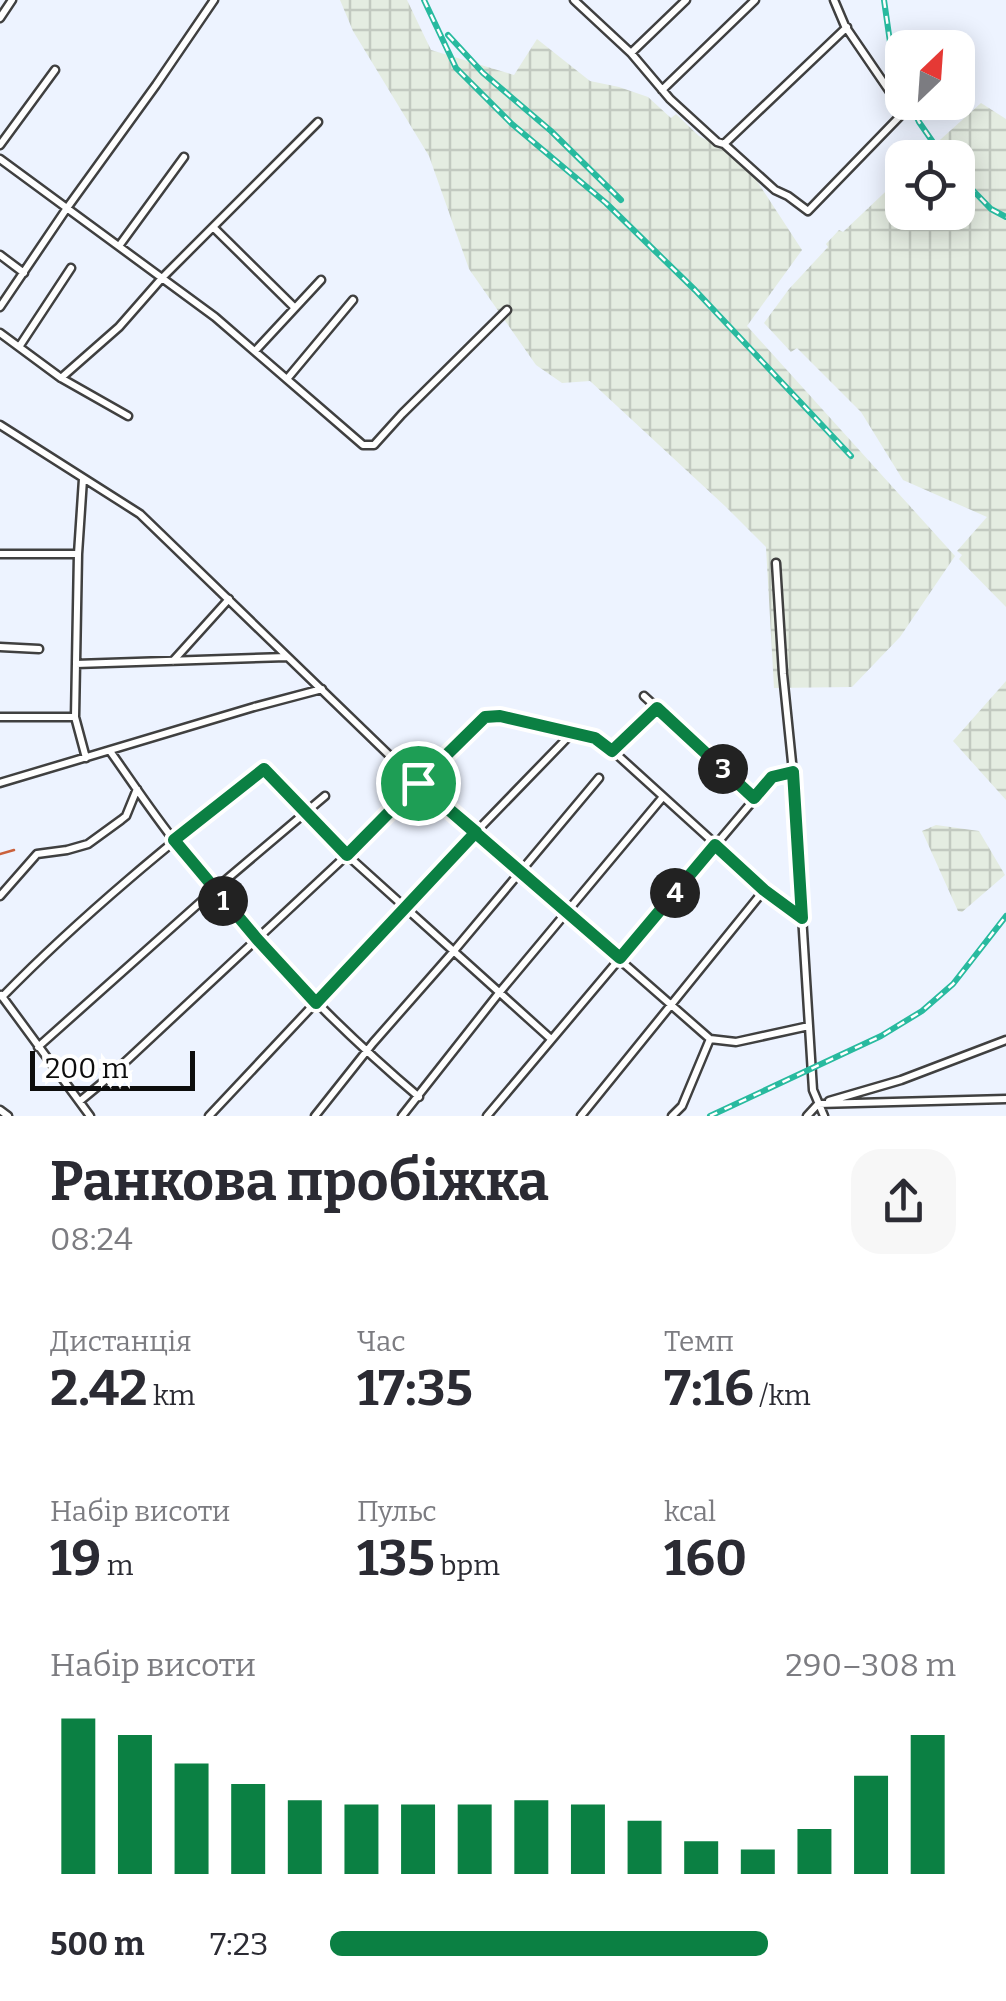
<!DOCTYPE html>
<html lang="uk">
<head>
<meta charset="utf-8">
<style>
  body { margin:0; font-family:Bitter,serif; background:#f7f7f7; color:#2b2b33; height:100vh; display:flex; flex-direction:column; font-size:38px; white-space:nowrap }
  * { box-sizing:border-box; margin:0 }
  p { font-size:32px; color:#7c7c81 }
  .icon { flex:none; width:55px; height:55px; fill:none; stroke:currentColor; stroke-width:2; stroke-linecap:round; stroke-linejoin:round }
  .map { position:relative; height:1116px; overflow:hidden }
  .drawer { display:flex; flex-direction:column; background:#fff; flex:1 }
  .drawer>* { flex:none }
  .needle { width:65px; rotate:25deg }
  .fabs { position:absolute; left:885px; top:30px; display:grid; gap:20px }
  .fabs a { display:grid; place-items:center; width:90px; height:90px; border-radius:20px; background:#fff; box-shadow:0 5px 25px #0003; font-size:50px }
  .scale { position:absolute; left:30px; bottom:25px; width:165px; box-sizing:border-box; padding-left:10px; border:5px solid #0d0d0d; border-top:0; font-size:28px; line-height:35px; white-space:nowrap; color:#0d0d0d; -webkit-text-stroke:8px #fff; paint-order:stroke }
  .pin { position:absolute; display:grid; place-items:center; width:85px; height:85px; color:#fff; margin:-42px; border:5px solid #fff; border-radius:50%; box-shadow:0 2px 10px #0007 }
  .km { position:absolute; width:50px; height:50px; margin:-25px; border-radius:50%; background:#222; color:#fff; font-size:28px; line-height:50px; text-align:center }
  .round { display:grid; place-items:center; flex:none; width:105px; height:105px; border-radius:30px; background:#f7f7f7 }
  .overview { display:flex; align-items:center; justify-content:space-between; height:170px; padding:0 50px }
  h1 { font-size:55px; font-weight:700; line-height:75px }
  .metrics { display:grid; grid-template-columns:repeat(3,1fr); gap:15px; height:170px; padding:10px 50px }
  .metrics div { display:grid; align-content:center }
  .metrics b { font-size:50px; font-weight:700 }
  .metrics small { font-size:28px; font-weight:400 }
  .metrics p { font-size:28px }
  .chart { height:280px; padding:20px 50px }
  .chart p { display:flex; justify-content:space-between }
  .chart svg { width:100%; height:180px; margin-top:10px; stroke:#0b8043; stroke-width:6 }
  ul { padding:0 50px; list-style:none; font-size:32px }
  li { display:grid; grid-template-columns:160px 120px 1fr; align-items:center; height:75px }
  li i { height:25px; border-radius:12px; background:#0b8043 }
  .map>svg:first-child { display:block }
  .industrial { fill:url(#industrial-grid) }
  .lines { fill:none; stroke-linecap:round; stroke-linejoin:round }
  .stream { stroke:#ca613c; stroke-width:2.5 }
  .street-casing { stroke:#404040; stroke-width:11 }
  .street { stroke:#fff; stroke-width:6 }
  .rail-casing { stroke:#28ba9f; stroke-width:6 }
  .rail { stroke:#fff; stroke-width:2.5; stroke-dasharray:8; stroke-linecap:butt }
  .route-casing { stroke:#fff; stroke-width:20 }
  .route { stroke:#0b8043; stroke-width:12 }
</style>
</head>
<body>
<div class="map">
<svg width="1006" height="1116" viewBox="0 0 1006 1116">
  <defs>
    <pattern id="industrial-grid" width="8" height="8" patternUnits="userSpaceOnUse" patternTransform="scale(2.5)"><rect width="8" height="8" fill="#e4ece1"/><path d="M0 4h8M4 0v8" fill="none" stroke="#c2c9c0"/></pattern>
  </defs>
  <rect width="100%" height="100%" fill="#edf3ff"/>
  <path class="industrial" d="M340 0H407L431 50 514 75 537 39 590 81 619 87 648 97 671 118 676 114 699 136 726 150 753 175 802 250 747 326 955 556 900 637 852 687 774 688 766 547 726 507 590 381 562 383 536 365 469 269 429 156 353 31Z
    M981 103 1006 119V607L959 559 962 555 957 551 987 517 903 480 861 412 797 348 791 352 764 323 789 289 828 247 826 244 839 230 843 232 902 176V212H958V158L921 157Z
    M1006 681V800L953 741Z
    M936 825 979 831 1005 875 962 912 958 911 922 831Z"/>
  <g class="lines">
    <path class="stream" d="M0 854 14 850"/>
    <defs>
      <path id="street" d="M574 0 631 53 670 99 717 142 724 144 775 190 788 196 808 211 905 111
        M834 0 845 26 901 108 905 111 915 102
        M0 18 12 0
        M631 53 686 0
        M662 90 755 0
        M724 144 847 27
        M0 145 55 70
        M0 159 215 317 363 445H374L402 414 507 310
        M213 227 295 308
        M119 246 184 157
        M0 255 24 273
        M0 307 67 208 156 85 214 0
        M0 333 61 378 128 416
        M19 347 71 268
        M256 350 321 280
        M61 378 119 327 162 278 318 122
        M287 379 353 300
        M0 425 140 514 418 783 710 1039
        M83 479 78 554 75 717 86 758
        M0 554H78
        M776 563 783 674 793 772 813 1090 824 1116
        M0 647 39 649
        M173 661 229 599
        M76 664 287 657
        M644 696 755 798
        M0 717H75
        M110 751C132 782 153 814 177 844 249 936 329 1021 419 1097
        M613 751 657 708
        M0 783 254 707 322 689
        M0 896 37 854 67 850 88 844 121 820 126 816 137 789
        M1 995 90 1116
        M2 997C83 914 173 841 264 769L347 855 551 1039
        M38 1047 214 890 325 796
        M80 1101 108 1078 347 855 485 717 500 716 595 738 613 751 765 889 802 918
        M829 1101 901 1080 1006 1040
        M0 1110 8 1116
        M209 1116 476 832 572 733
        M315 1116 373 1043 453 952 599 778
        M402 1116 499 993 662 798
        M487 1116 773 777 793 772
        M581 1116 765 889
        M672 1116 682 1106 710 1039 736 1042 809 1026
        M807 1116 818 1104 1006 1099"/>
    </defs>
    <use href="#street" class="street-casing"/>
    <use href="#street" class="street"/>
    <defs>
      <path id="rail" d="M424 0 456 68 512 124 606 203 655 251 695 290 851 456
        M884 0 890 42 902 84
        M448 35 483 73 551 131 621 200
        M910 102 919 122 944 158
        M958 175 991 209 1006 217
        M710 1116 881 1036 922 1011 953 984 1006 916"/>
    </defs>
    <use href="#rail" class="rail-casing"/>
    <use href="#rail" class="rail"/>
  </g>
  <g class="lines">
    <defs>
      <path id="route" d="M418 783 347 855 264 769 174 840 257 939 316 1003 476 832 418 783 485 717 500 716 595 738 612 751 657 708 754 798 772 777 793 772 802 918 764 890 715 845 620 958 418 783"/>
    </defs>
    <use href="#route" class="route-casing"/>
    <use href="#route" class="route"/>
  </g>
</svg>
<div class="fabs">
<a><svg class="needle" viewBox="-14 -14 28 28"><path d="M0-13l5 13h-10z" fill="#e53935"/><path d="M0 13l5-13h-10z" fill="#7c7c81"/></svg></a>
<a><svg class="icon" aria-label="locate" viewBox="0 0 24 24"><circle cx="12" cy="12" r="6"/><path d="M12 2v4M12 18v4M2 12h4M18 12h4"/></svg></a>
</div>
<div class="scale">200 m</div>
<div class="pin" style="left:418px;top:783px;background:#1e9e55"><svg class="icon" aria-label="arrive" viewBox="0 0 24 24"><path d="M6 21V4h12l-3 4 3 4H6"/></svg></div>
<b class="km" style="left:223px;top:901px">1</b>
<b class="km" style="left:723px;top:769px">3</b>
<b class="km" style="left:675px;top:893px">4</b>
</div>
<section class="drawer">
<div class="overview"><div><h1>Ранкова пробіжка</h1><p>08:24</p></div><a class="round"><svg class="icon" aria-label="share" viewBox="0 0 24 24"><path d="M12 15V3M7 8l5-5 5 5M5 13v7h14v-7"/></svg></a></div>
<div class="metrics">
<div><p>Дистанція</p><b>2.42<small> km</small></b></div>
<div><p>Час</p><b>17:35</b></div>
<div><p>Темп</p><b>7:16<small> /km</small></b></div>
</div>
<div class="metrics">
<div><p>Набір висоти</p><b>19<small> m</small></b></div>
<div><p>Пульс</p><b>135<small> bpm</small></b></div>
<div><p>kcal</p><b>160</b></div>
</div>
<div class="chart"><p><span>Набір висоти</span>290–308 m</p>
<svg viewBox="0 0 160 44" preserveAspectRatio="none"><path d="M5 44V6M15 44V10M25 44V17M35 44V22M45 44V26M55 44V27M65 44V27M75 44V27M85 44V26M95 44V27M105 44V31M115 44V36M125 44V38M135 44V33M145 44V20M155 44V10"/></svg>
</div>
<ul>
<li><b>500 m</b>7:23<i style="width:70%"></i></li>
</ul>
</section>
</body>
</html>
